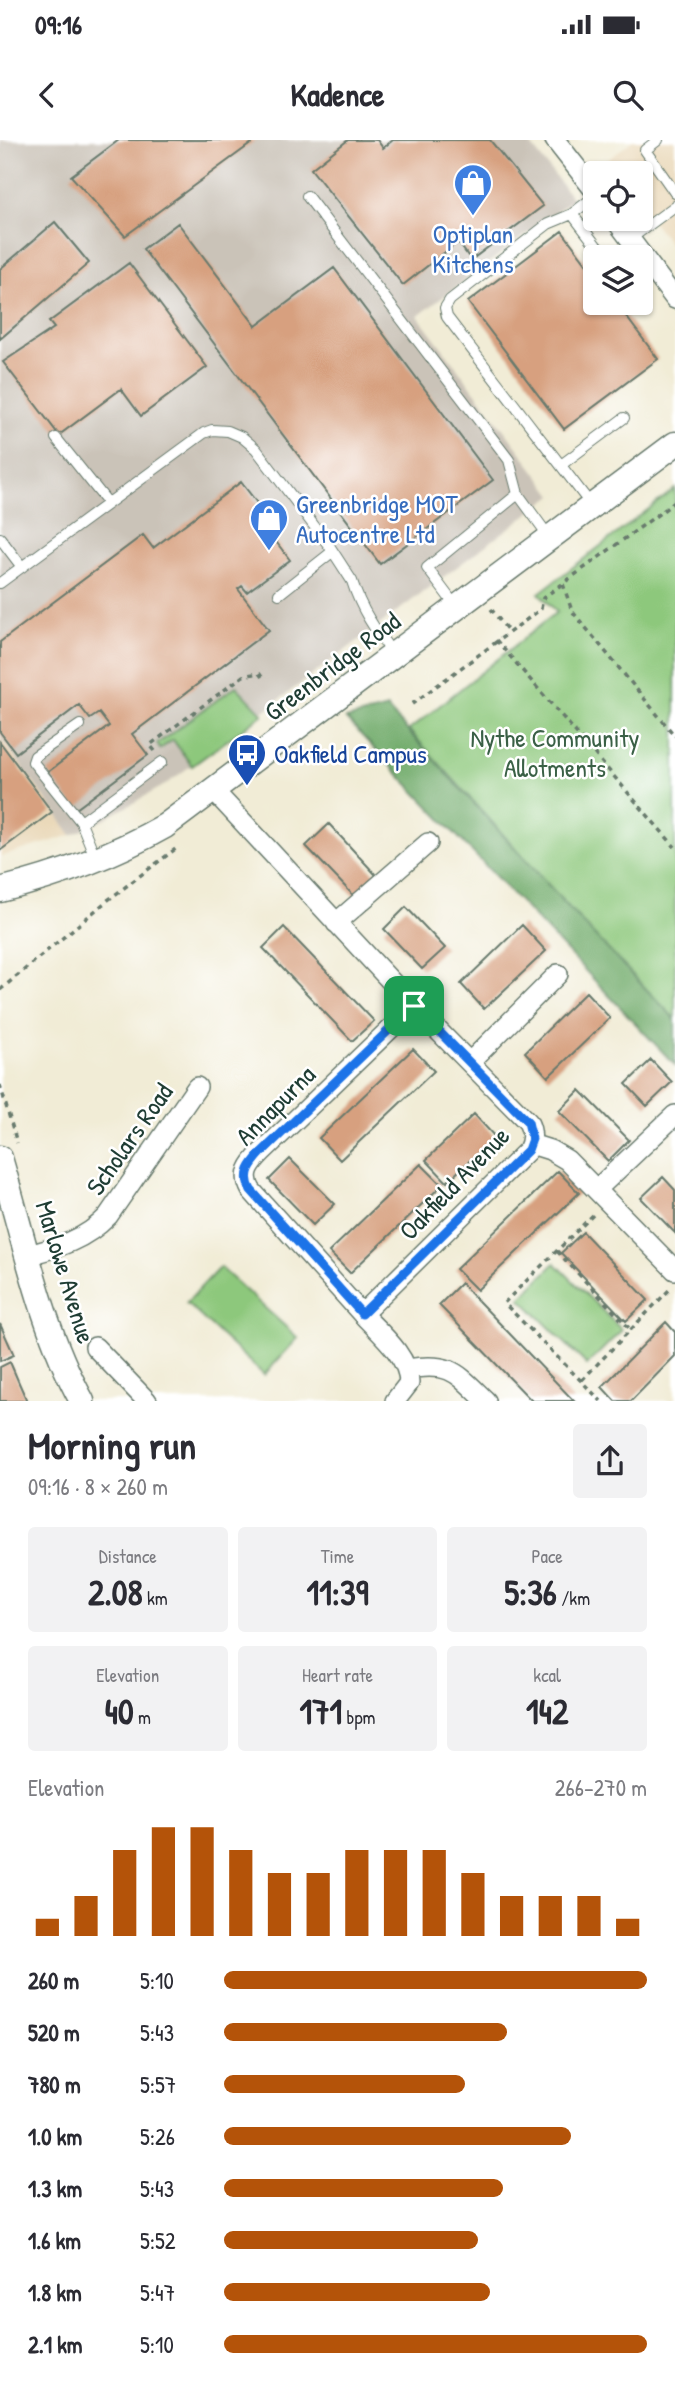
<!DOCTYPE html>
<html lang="en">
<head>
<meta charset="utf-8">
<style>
  body { margin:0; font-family:"Patrick Hand",sans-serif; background:#f2f2f3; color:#2b2b33; height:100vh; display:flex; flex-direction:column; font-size:26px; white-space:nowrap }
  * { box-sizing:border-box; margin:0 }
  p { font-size:23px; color:#7c7c81 }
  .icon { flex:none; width:38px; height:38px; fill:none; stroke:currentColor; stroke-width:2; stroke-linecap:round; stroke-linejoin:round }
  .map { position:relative; height:1261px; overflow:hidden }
  .sheet { display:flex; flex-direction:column; background:#fff; flex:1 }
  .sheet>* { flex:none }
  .controls { position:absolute; left:583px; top:21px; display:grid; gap:14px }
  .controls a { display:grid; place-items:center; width:70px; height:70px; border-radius:7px; background:#fff; box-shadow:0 2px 5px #0004; font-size:35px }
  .pin { position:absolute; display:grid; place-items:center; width:60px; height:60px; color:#fff; margin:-30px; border-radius:14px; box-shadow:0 4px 10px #0006 }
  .round { display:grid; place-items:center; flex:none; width:74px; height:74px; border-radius:7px; background:#f2f2f3 }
  .summary { display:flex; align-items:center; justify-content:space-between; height:119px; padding:0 28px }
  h1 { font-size:38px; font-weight:700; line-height:52px }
  .metrics { display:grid; grid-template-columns:repeat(3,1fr); gap:10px; height:119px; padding:7px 28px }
  .metrics div { display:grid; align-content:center; border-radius:7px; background:#f2f2f3; text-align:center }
  .metrics b { font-size:35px; font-weight:700 }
  .metrics small { font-size:19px; font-weight:400 }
  .metrics p { font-size:19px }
  .chart { height:196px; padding:14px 28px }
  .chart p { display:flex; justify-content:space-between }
  .chart svg { width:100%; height:126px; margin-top:7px; stroke:#b45309; stroke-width:6 }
  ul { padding:0 28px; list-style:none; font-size:23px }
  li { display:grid; grid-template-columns:112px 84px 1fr; align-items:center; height:52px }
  li i { height:18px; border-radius:9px; background:#b45309 }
  .status { display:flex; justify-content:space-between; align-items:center; height:49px; padding:0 35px; background:#fff; direction:ltr }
  .status svg { height:19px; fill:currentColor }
  header { display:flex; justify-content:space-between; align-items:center; height:91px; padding:0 28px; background:#fff; font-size:32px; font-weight:700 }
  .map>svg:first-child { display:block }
  .built { fill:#ead9ba }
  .industrial { fill:#cac3b8 }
  .green { fill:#8dc87c; stroke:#568258; stroke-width:2 }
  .forest { fill:#72ac6c; stroke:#487450; stroke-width:2 }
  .building { fill:#d7a07f }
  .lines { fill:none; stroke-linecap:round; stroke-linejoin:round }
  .service-casing { stroke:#687a6d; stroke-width:12 }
  .minor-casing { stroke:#687a6d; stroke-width:22 }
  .tertiary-casing { stroke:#687a6d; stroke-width:27 }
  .path { stroke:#687a6d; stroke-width:3.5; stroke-dasharray:5 5; stroke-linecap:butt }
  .service { stroke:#fff; stroke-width:10 }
  .minor { stroke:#fff; stroke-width:19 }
  .tertiary { stroke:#fff; stroke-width:24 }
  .route-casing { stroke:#fff; stroke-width:14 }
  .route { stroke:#1a73e8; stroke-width:9 }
  .labels { text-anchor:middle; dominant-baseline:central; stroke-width:5; stroke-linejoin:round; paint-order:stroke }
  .shop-label { font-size:26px; fill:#366cbe; stroke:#fff }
  .street-label { font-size:26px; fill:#1f3d34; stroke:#fff }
  .park-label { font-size:26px; fill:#3a6046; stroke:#fff }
  .transit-label { font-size:26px; fill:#164399; stroke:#fff; text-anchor:start }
</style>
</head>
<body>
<div class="status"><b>09:16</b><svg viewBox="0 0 49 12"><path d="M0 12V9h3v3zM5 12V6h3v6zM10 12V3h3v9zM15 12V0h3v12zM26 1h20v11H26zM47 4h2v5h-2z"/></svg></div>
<header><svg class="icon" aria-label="back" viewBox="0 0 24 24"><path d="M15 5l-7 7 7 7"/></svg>Kadence<svg class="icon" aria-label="search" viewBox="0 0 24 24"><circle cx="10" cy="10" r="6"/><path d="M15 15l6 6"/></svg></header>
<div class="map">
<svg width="675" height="1261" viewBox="0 0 675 1261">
  <rect width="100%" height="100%" fill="#fff"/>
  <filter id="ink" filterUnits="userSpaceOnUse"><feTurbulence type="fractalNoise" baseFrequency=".0143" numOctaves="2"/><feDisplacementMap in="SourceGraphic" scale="14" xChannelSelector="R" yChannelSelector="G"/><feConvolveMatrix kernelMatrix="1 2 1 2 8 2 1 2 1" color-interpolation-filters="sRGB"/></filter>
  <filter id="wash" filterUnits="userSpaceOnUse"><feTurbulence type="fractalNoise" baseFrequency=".00686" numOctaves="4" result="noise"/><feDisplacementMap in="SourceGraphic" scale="28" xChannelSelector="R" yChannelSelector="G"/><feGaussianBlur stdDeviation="1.57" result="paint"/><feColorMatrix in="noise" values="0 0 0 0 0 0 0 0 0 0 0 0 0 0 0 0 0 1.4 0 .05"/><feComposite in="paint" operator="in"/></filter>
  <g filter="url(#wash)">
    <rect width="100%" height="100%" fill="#f1ecd6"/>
    <path class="built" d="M633 0H675V111L641 66 640 33H615L606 21Z
      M0 597 72 695 0 717Z"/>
    <path class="industrial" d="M0 0H527L573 59 418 176 553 355 165 645 96 684 72 695 0 597Z"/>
    <path class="green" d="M675 349V879L591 792 409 590 557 472 539 453Z
      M236 546 263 574 192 626 173 600 160 609 157 604Z
      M555 1123 622 1190 587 1225 520 1158Z
      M220 1127 298 1198 264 1235 186 1163Z"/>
    <path class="forest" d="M387 568 591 792 675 879V925L346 579Z"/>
    <g id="blocks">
      <path class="building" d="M119 0H256L125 96 71 36Z
        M348 0H377L383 8 393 0H490L543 66 471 120 458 102 403 145 311 29Z
        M55 82 89 123 0 199V129Z
        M178 83 256 186 334 128 493 340 380 424 143 109Z
        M562 91 595 135V163H616L658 219 564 289 468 162Z
        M129 123 207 227 141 276 121 249 59 295 3 222 54 188 49 182Z
        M241 342 271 381 264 386 290 420 247 452 242 446 238 449 269 490 132 594 148 615 76 669 48 632 109 586 99 573 90 579 79 565 16 613 0 592V502L143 395 153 408Z
        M0 602 52 672 1 710 0 708Z
        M329 684 376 735 354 756 306 706Z
        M406 767 445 808 422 829 384 789Z
        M522 785 546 811 484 869 461 844Z
        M284 787 374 881 352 901 263 808Z
        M586 852 610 878 548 937 525 912Z
        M413 909 434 931 340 1020 319 998Z
        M651 920 672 942 647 966 626 944Z
        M580 950 629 1000 608 1021 559 971Z
        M474 974 495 997 447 1042 426 1020Z
        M290 1019 335 1064 313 1085 269 1040Z
        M421 1024 442 1045 350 1133 329 1112Z
        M558 1031 579 1053 477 1150 456 1129Z
        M663 1037 675 1050V1093L641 1058Z
        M583 1092 648 1160 626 1181 561 1113Z
        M461 1143 574 1261H532L439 1165Z
        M666 1182 675 1192V1216L631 1261H615L602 1247Z
        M0 1184 14 1215 0 1221Z
        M10 1222 19 1243 27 1261H0V1227Z"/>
    </g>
  </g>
  <g filter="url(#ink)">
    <use href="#blocks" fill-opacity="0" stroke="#687a6d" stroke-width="2"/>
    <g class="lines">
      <defs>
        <path id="service" d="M658 0 645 10 675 53
          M307 56 509 320 518 354
          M572 74 595 56
          M630 99 675 66
          M56 298 108 363
          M561 325 624 278
          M592 366 447 177 445 168 450 160 548 84 572 74 605 117
          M0 398 22 427
          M0 443 204 293 212 290 228 291 242 297 256 309 330 407 352 441C361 470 376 491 394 515
          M279 454 332 412
          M457 468 427 428 518 354 550 398
          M80 585 35 616 33 622 81 682 96 719
          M81 682 162 622"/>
        <path id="minor" d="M555 0 595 51
          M615 79 675 159
          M214 651 414 866 528 982C533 992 533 1000 528 1010L362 1174C379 1192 409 1216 409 1243L395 1261
          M336 783 428 703
          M470 922 558 834
          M531 1004 550 1010 567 1020 675 1130
          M597 1049 675 975
          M28 1115C59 1107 85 1100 108 1076L197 947
          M362 1174 251 1050C242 1034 250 1024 262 1012L414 866
          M95 1207 147 1261
          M407 1229C451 1222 456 1232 486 1261"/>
        <path id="tertiary" d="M0 750C57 736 114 715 165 686L675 304
          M0 1018C24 1099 41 1187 82 1261"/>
      </defs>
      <use href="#service" class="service-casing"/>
      <use href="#minor" class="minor-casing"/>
      <use href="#tertiary" class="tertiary-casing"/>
      <path class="path" d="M563 444 572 471 675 596
        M491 469 509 492
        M496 500 675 707
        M412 564 541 469 543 458 675 362
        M155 611 150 605 243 536 259 533 262 537
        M0 850 108 760 178 707
        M0 945 17 1003
        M593 1075 504 1163 601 1261
        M557 1111 630 1189
        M582 1240 671 1148"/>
      <use href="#service" class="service"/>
      <use href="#minor" class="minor"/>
      <use href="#tertiary" class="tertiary"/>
    </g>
  </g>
  <g class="lines" filter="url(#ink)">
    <defs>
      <path id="route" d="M414 866 528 982 532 999 528 1010 362 1174 251 1050C242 1034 251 1024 262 1012Z"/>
    </defs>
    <use href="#route" class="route-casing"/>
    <use href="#route" class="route"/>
  </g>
  <defs>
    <symbol id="shop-pin" viewBox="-11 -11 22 30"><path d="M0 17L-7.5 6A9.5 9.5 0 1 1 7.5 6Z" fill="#3f7fe0" stroke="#fff"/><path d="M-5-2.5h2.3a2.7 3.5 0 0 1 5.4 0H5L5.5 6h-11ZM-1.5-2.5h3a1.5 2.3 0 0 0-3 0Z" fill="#fff"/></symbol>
    <symbol id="bus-pin" viewBox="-11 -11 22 30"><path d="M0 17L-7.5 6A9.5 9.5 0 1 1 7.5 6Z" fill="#1a4fb4" stroke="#fff"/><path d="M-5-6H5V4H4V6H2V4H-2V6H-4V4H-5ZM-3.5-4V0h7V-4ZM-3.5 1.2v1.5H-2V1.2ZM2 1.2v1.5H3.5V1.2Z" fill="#fff"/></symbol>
  </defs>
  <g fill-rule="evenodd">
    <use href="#shop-pin" x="451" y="21" width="44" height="60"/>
    <use href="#shop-pin" x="247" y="356" width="44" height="60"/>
    <use href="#bus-pin" x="225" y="591" width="44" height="60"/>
  </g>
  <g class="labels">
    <g class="shop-label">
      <text x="473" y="93">Optiplan<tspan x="473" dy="30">Kitchens</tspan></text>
      <text x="296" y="363" text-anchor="start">Greenbridge MOT<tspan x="296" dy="30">Autocentre Ltd</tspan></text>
    </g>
    <g class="street-label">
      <text transform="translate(332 526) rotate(-37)">Greenbridge Road</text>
      <text transform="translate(275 965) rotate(-45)">Annapurna</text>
      <text transform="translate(129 999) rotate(-55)">Scholars Road</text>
      <text transform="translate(454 1043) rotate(-46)">Oakfield Avenue</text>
      <text transform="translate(66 1132) rotate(73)">Marlowe Avenue</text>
    </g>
    <g class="park-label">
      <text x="555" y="597">Nythe Community<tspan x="555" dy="30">Allotments</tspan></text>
    </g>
    <g class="transit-label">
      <text x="274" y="613">Oakfield Campus</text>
    </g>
  </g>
</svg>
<div class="controls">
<a><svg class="icon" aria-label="locate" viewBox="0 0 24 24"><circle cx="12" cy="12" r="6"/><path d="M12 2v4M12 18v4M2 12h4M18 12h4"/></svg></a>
<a><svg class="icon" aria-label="layers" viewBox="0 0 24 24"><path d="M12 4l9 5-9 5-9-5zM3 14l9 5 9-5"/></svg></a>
</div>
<div class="pin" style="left:414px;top:866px;background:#1e9e55"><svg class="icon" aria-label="arrive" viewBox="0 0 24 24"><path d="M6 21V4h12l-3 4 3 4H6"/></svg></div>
</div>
<section class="sheet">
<div class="summary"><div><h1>Morning run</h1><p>09:16 · 8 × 260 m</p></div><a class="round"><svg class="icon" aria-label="share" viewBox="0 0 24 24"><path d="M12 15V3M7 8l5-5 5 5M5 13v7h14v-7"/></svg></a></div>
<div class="metrics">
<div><p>Distance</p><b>2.08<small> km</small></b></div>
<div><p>Time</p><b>11:39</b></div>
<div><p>Pace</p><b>5:36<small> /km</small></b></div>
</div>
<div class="metrics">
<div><p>Elevation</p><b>40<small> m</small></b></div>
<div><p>Heart rate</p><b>171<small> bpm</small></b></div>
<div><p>kcal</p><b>142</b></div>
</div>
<div class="chart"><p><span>Elevation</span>266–270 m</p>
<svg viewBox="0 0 160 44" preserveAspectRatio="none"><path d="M5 44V38M15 44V30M25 44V14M35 44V6M45 44V6M55 44V14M65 44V22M75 44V22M85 44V14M95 44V14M105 44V14M115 44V22M125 44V30M135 44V30M145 44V30M155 44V38"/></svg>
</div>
<ul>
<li><b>260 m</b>5:10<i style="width:100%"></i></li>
<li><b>520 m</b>5:43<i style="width:67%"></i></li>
<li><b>780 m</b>5:57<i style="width:57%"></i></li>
<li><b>1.0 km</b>5:26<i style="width:82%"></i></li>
<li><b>1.3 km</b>5:43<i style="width:66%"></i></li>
<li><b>1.6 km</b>5:52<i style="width:60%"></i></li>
<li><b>1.8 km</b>5:47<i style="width:63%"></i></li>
<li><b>2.1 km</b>5:10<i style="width:100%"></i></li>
</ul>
</section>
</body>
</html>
